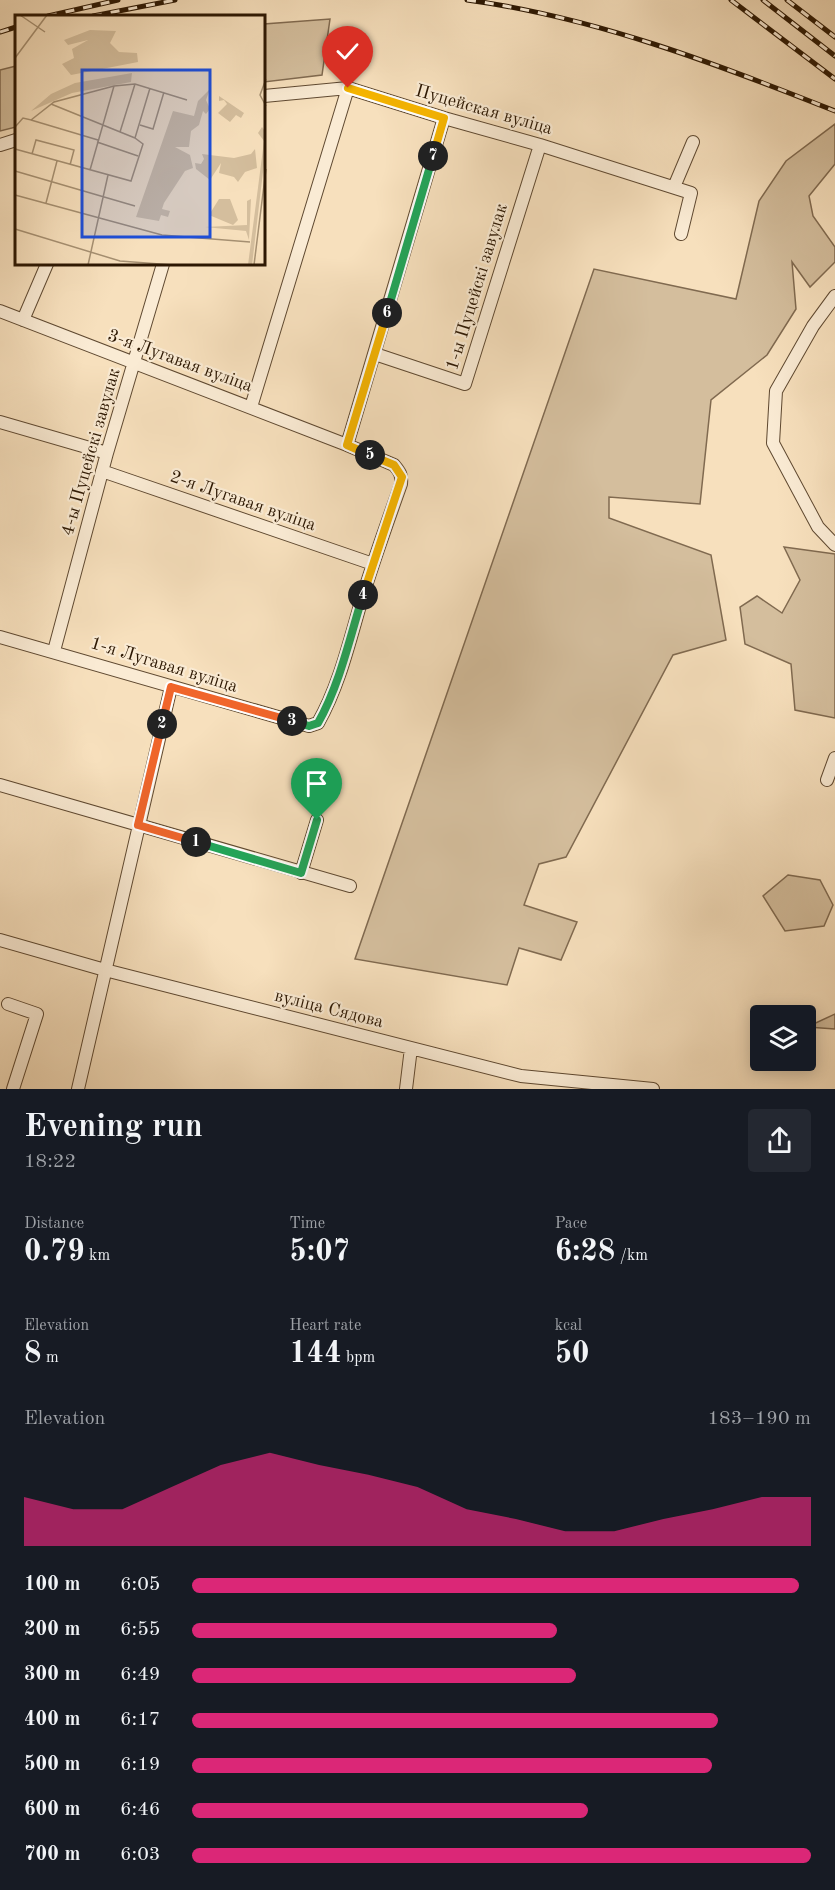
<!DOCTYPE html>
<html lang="en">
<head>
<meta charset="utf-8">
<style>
  body { margin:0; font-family:"Old Standard TT",serif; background:#242831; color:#f1f3f6; height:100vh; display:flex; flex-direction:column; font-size:22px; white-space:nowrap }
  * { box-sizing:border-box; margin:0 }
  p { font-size:20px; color:#9ea1a6 }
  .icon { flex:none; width:33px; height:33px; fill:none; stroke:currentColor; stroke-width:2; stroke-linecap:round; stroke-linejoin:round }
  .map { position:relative; height:1089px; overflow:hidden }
  .panel { display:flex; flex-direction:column; background:#171b24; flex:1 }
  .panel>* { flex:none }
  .buttons { position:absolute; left:750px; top:1005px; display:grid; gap:12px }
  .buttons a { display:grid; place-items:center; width:66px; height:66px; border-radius:6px; background:#171b24; box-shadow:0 3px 15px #0003; font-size:30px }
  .pin { position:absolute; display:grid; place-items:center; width:51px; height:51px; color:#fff; margin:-62px -26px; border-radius:50% 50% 50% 0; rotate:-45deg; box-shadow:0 0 6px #0007 }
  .pin .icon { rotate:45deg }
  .km { position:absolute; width:30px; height:30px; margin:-15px; border-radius:50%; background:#222; color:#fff; font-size:16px; line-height:30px; text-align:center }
  .round { display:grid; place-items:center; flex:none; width:63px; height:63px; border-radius:6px; background:#242831 }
  .headline { display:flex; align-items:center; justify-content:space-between; height:102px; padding:0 24px }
  h1 { font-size:33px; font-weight:700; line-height:45px }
  .figures { display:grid; grid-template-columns:repeat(3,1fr); gap:9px; height:102px; padding:6px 24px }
  .figures div { display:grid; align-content:center }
  .figures b { font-size:30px; font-weight:700 }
  .figures small { font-size:16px; font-weight:400 }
  .figures p { font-size:16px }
  .chart { height:168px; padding:12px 24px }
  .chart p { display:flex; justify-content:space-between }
  .chart svg { width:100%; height:108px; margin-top:6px; fill:#db2777; opacity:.7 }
  ul { padding:0 24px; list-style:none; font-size:20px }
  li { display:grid; grid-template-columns:96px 72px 1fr; align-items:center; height:45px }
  li i { height:15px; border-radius:8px; background:#db2777 }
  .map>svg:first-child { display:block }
  .green { fill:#d4be9d; stroke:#806a50; stroke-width:1.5 }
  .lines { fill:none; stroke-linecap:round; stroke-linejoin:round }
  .minor-casing { stroke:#5f4931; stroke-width:14 }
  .minor { stroke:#faebd4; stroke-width:12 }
  .rail-casing { stroke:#2c1702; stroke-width:5 }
  .rail { stroke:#faebd4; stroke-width:3; stroke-dasharray:9; stroke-linecap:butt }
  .split-1-casing { stroke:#fff; stroke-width:12 }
  .split-2-casing { stroke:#fff; stroke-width:12 }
  .split-3-casing { stroke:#fff; stroke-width:12 }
  .split-4-casing { stroke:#fff; stroke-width:12 }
  .split-5-casing { stroke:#fff; stroke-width:12 }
  .split-6-casing { stroke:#fff; stroke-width:12 }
  .split-7-casing { stroke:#fff; stroke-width:12 }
  .split-8-casing { stroke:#fff; stroke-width:12 }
  .split-1 { stroke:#22a559; stroke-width:8 }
  .split-2 { stroke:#f0652b; stroke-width:8 }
  .split-3 { stroke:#f0652b; stroke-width:8 }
  .split-4 { stroke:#22a559; stroke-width:8 }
  .split-5 { stroke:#f5b400; stroke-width:8 }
  .split-6 { stroke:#f5b400; stroke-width:8 }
  .split-7 { stroke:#22a559; stroke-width:8 }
  .split-8 { stroke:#f5b400; stroke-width:8 }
  .labels { text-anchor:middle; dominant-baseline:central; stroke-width:4.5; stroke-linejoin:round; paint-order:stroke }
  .street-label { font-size:18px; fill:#2c1702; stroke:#faebd4 }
  .inset-road { fill:none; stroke:#a69072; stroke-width:1.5 }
  .view { fill:#1d4ed8; fill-opacity:0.15; stroke:#1d4ed8; stroke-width:3 }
  .inset-edge { fill:none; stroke:#2c1702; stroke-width:3 }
</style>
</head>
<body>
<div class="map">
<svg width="835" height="1089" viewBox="0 0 835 1089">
  <rect width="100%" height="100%" fill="#f7e0bd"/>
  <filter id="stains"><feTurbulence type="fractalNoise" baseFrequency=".00333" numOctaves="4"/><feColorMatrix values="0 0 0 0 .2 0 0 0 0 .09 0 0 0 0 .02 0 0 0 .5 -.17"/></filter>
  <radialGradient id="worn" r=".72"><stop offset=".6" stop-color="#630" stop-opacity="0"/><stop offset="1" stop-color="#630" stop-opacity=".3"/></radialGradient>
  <path class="green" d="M330 19 322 75 264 82V24Z
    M16 66V127L0 131V70Z
    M835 124V164L809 196 813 216 835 247V262L810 287 792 262 796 309 767 355 711 400 700 504 609 497V518L711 555 726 640 673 655 566 857 539 864 524 905 577 922 561 960 519 948 507 985 355 959 594 269 736 299 759 201 786 161Z
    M784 547 835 554V718L795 710 791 664 745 644 740 607 757 596 782 613 800 580Z
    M788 875 820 880 833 905 824 926 785 931 763 896Z
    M835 1014V1029L807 1027Z"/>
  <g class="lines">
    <defs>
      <path id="minor" d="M264 96 348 88 444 118 540 145 691 193 681 234
        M0 145 16 140
        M674 187 693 142
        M835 296 813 326 776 391 773 443 818 527 835 545
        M0 311 347 445
        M23 320 47 264
        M375 354 465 384 540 145
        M251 407 348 88
        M0 422 107 453
        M102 471 373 564
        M0 637 309 726 318 723C339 686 349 643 361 602 373 562 387 523 401 484 402 475 400 472 394 465L347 445 444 118
        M54 651 107 453 163 264
        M827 780 835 758
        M0 785 350 886
        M301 873 317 820
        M0 940 105 970 521 1076 653 1089
        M8 1004 37 1014 13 1089
        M78 1089 171 687
        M406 1089 411 1048"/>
    </defs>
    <use href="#minor" class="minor-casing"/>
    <use href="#minor" class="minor"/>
    <defs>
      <path id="rail" d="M467 0C594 17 717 64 835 111
        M731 0 835 79
        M763 0 835 56
        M787 0 835 37
        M48 16 118 0
        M93 16 175 0
        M0 32 16 27"/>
    </defs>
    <use href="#rail" class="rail-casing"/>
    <use href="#rail" class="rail"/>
  </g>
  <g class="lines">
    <defs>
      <path id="split-1" d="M196 842 301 873 317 820"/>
      <path id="split-2" d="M162 724 138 825 196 842"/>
      <path id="split-3" d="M162 724 171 687 292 721"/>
      <path id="split-4" d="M292 721 309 726 318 723C340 684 350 637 363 595"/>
      <path id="split-5" d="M363 595 402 477 394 465 370 455"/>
      <path id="split-6" d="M370 455 347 445 387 313"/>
      <path id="split-7" d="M387 313 433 156"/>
      <path id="split-8" d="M348 88 444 118 433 156"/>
    </defs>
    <use href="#split-1" class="split-1-casing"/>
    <use href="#split-2" class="split-2-casing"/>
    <use href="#split-3" class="split-3-casing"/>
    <use href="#split-4" class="split-4-casing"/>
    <use href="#split-5" class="split-5-casing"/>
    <use href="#split-6" class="split-6-casing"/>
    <use href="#split-7" class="split-7-casing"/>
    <use href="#split-8" class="split-8-casing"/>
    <use href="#split-1" class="split-1"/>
    <use href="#split-2" class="split-2"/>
    <use href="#split-3" class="split-3"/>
    <use href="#split-4" class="split-4"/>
    <use href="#split-5" class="split-5"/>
    <use href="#split-6" class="split-6"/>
    <use href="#split-7" class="split-7"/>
    <use href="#split-8" class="split-8"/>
  </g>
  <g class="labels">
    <g class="street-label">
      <text transform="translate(484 110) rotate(16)">Пуцейская вуліца</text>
      <text transform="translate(477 287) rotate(-73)">1-ы Пуцейскі завулак</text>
      <text transform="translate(180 361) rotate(20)">3-я Лугавая вуліца</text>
      <text transform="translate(91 452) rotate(-74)">4-ы Пуцейскі завулак</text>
      <text transform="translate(243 501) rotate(19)">2-я Лугавая вуліца</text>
      <text transform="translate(164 665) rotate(17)">1-я Лугавая вуліца</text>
      <text transform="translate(329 1009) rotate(14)">вуліца Сядова</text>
    </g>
  </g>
  <g transform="translate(15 15)">
    <rect width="250" height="250" fill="#f7e0bd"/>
    <path d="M75 15 101 16 95 28 104 37 122 38 123 47 56 60 47 49 59 43 57 34 73 25 53 30 49 25ZM117 58 116 67 57 78 16 96 36 79 60 68ZM195 74 191 85 195 94 191 99 188 96 184 110 176 116 174 132H160L175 140 178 153 170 156 149 188 147 194 155 196 153 202 146 200 144 206 121 202 158 96 179 101 183 86ZM204 81 229 98 226 103 221 100 215 107 203 98 212 89 209 85 204 86ZM247 112 250 116V140L237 250H233L249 126 243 118ZM240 134 242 153 230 157 223 167 219 162 204 158 206 148 195 165 181 154 180 148 186 149 189 144 187 139 219 143 236 139ZM204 184H215L223 205 218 210 194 200ZM236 184 234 225 231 216 190 212 232 210V186Z" fill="#d4be9d"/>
    <path class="inset-road" d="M5 0 30 17M0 43 32 0M251 64 245 80 251 91M36 89 120 123M16 105 83 125M125 110 138 114 149 77M0 112 8 103 16 105 39 87 99 71 120 69 172 85M105 117 120 69M82 127 123 141M0 134 116 166 128 129 120 123 135 73M17 139 21 125 59 135 55 150M75 155 99 71M0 156 120 191M0 180 147 220 235 227M31 188 42 146M0 214 105 246 158 250M73 250 93 160M239 250 251 154"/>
    <path class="view" d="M67 55H195V222H67Z"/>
    <rect width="250" height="250" class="inset-edge"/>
  </g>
  <rect width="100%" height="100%" filter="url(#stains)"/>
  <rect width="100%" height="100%" fill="url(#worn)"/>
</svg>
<div class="buttons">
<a><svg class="icon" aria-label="layers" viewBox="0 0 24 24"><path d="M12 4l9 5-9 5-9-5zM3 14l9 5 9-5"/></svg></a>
</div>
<div class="pin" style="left:317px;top:820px;background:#1e9e55"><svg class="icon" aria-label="arrive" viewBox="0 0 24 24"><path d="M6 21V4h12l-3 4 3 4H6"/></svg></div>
<div class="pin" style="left:348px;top:88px;background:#d93025"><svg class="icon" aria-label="check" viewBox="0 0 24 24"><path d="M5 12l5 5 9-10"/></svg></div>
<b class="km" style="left:196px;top:842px">1</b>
<b class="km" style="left:162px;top:724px">2</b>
<b class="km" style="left:292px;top:721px">3</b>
<b class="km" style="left:363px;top:595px">4</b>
<b class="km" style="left:370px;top:455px">5</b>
<b class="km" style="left:387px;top:313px">6</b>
<b class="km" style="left:433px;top:156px">7</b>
</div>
<section class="panel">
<div class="headline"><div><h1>Evening run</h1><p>18:22</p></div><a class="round"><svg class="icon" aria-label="share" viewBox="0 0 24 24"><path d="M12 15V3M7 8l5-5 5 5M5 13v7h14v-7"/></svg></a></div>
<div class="figures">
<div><p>Distance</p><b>0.79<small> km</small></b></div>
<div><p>Time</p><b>5:07</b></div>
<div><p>Pace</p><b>6:28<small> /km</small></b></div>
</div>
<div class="figures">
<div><p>Elevation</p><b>8<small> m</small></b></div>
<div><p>Heart rate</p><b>144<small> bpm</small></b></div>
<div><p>kcal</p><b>50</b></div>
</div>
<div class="chart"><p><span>Elevation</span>183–190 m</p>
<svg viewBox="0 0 160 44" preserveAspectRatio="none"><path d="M0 44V24L10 29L20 29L30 20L40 11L50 6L60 11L70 15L80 20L90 29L100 33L110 38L120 38L130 33L140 29L150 24L160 24V44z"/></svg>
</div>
<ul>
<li><b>100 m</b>6:05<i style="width:98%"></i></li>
<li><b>200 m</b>6:55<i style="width:59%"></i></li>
<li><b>300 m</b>6:49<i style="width:62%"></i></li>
<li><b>400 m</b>6:17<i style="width:85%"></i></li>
<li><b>500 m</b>6:19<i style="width:84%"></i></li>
<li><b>600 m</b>6:46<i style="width:64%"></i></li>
<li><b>700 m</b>6:03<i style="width:100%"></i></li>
</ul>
</section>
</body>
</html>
